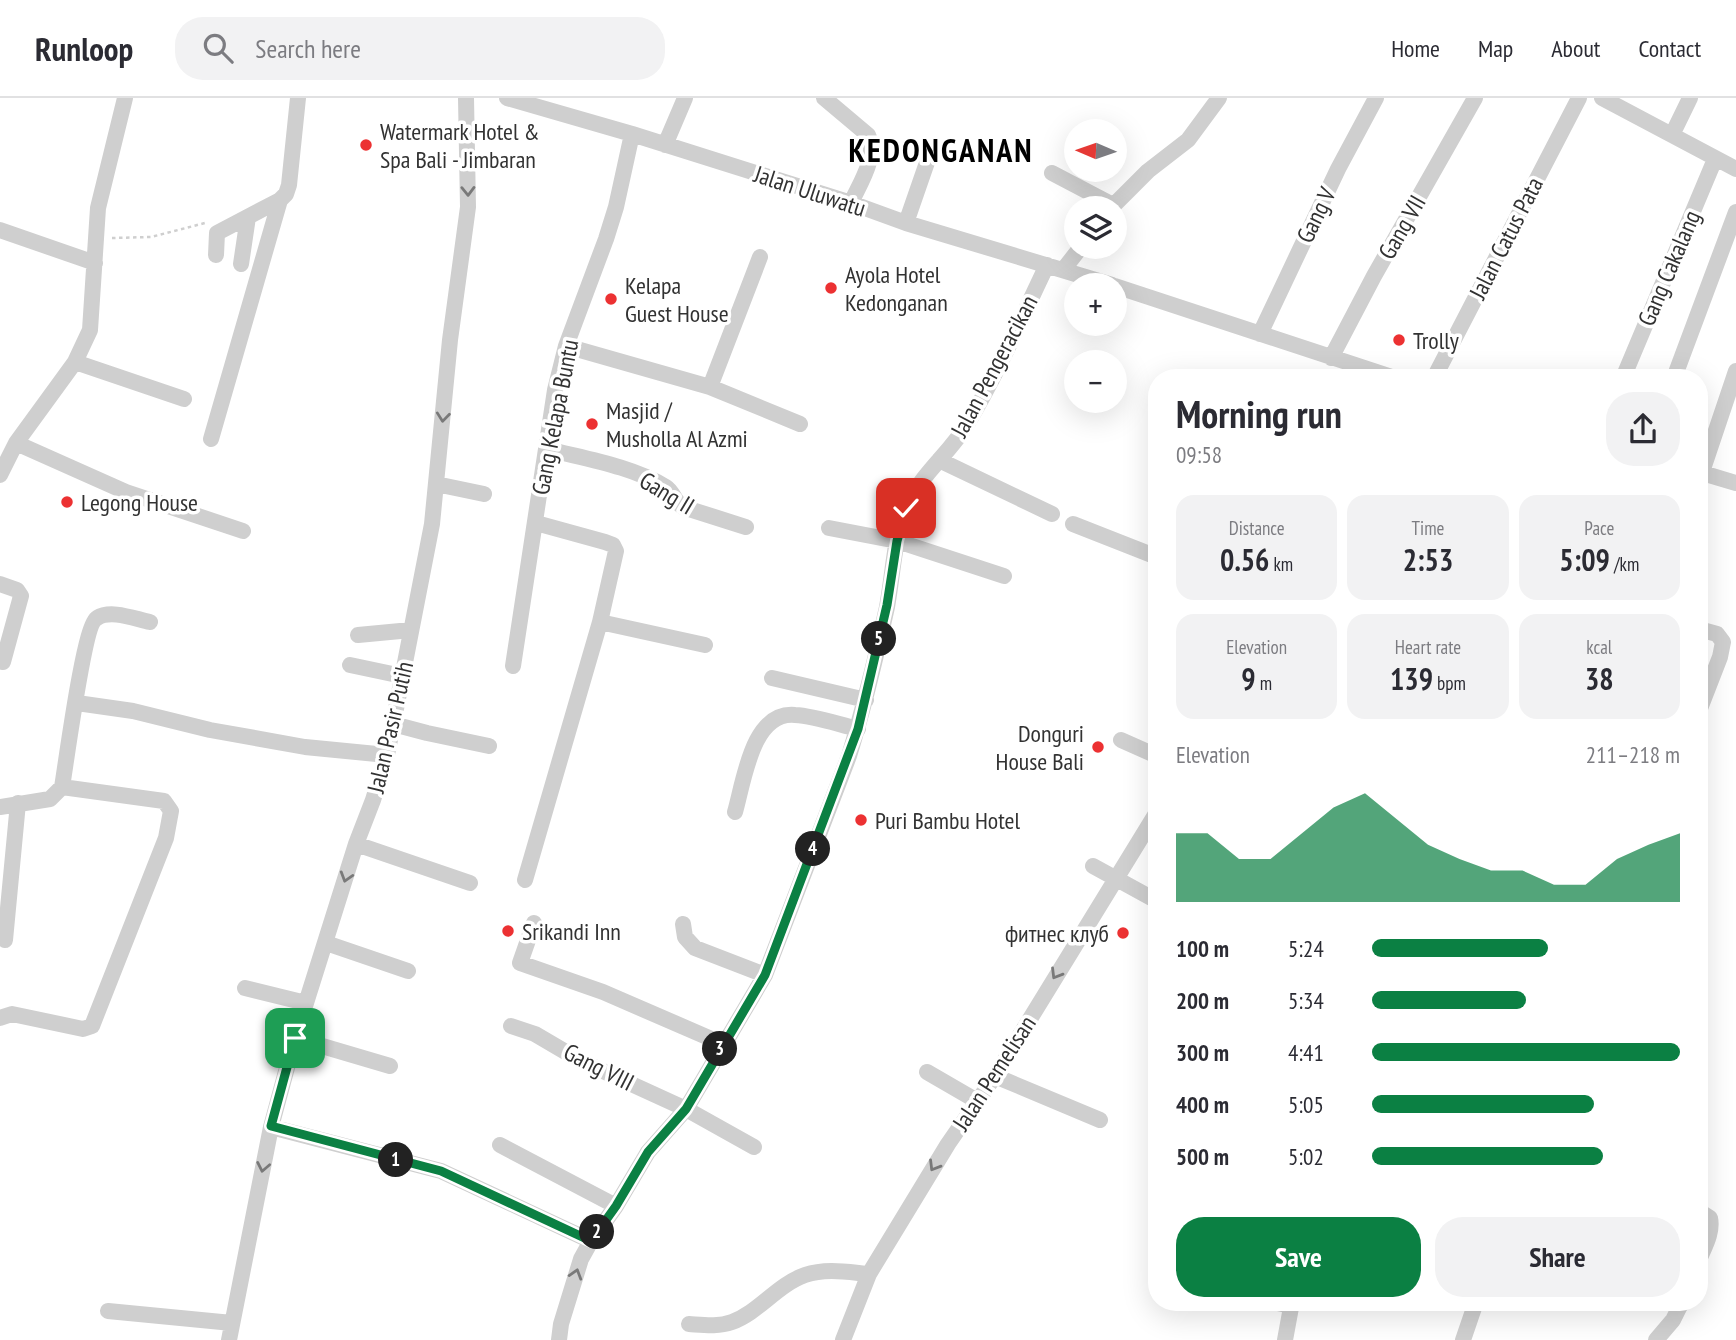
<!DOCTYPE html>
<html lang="en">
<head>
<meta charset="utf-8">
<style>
  body { margin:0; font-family:"PT Sans Narrow",sans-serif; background:#f2f2f3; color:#2b2b33; height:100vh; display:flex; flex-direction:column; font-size:26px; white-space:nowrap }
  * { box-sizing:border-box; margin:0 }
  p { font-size:23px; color:#7c7c81 }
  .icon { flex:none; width:38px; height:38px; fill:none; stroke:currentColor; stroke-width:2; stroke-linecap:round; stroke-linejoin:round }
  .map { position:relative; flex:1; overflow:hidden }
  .drawer { position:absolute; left:1148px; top:271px; width:560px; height:942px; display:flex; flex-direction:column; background:#fff; border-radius:28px; box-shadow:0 7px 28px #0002 }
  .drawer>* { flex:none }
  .needle { width:46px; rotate:272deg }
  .controls { position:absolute; left:1064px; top:21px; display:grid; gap:14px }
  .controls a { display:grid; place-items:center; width:63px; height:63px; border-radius:50%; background:#fff; box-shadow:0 7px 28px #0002; font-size:35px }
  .pin { position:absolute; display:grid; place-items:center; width:60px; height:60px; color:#fff; margin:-30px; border-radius:14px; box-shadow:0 4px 10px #0006 }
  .km { position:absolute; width:35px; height:35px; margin:-18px; border-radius:50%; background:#222; color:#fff; font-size:19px; line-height:35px; text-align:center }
  .round { display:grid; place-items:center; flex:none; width:74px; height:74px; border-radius:28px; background:#f2f2f3 }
  .overview { display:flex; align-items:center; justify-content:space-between; height:119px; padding:0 28px }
  h1 { font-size:38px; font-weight:800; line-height:52px }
  .metrics { display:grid; grid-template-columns:repeat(3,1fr); gap:10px; height:119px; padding:7px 28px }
  .metrics div { display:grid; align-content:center; border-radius:18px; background:#f2f2f3; text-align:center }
  .metrics b { font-size:30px; font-weight:800 }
  .metrics small { font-size:19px; font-weight:400 }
  .metrics p { font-size:19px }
  .chart { height:196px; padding:14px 28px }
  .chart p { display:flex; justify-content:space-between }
  .chart svg { width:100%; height:126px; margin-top:7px; fill:#0b8043; opacity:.7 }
  .button { display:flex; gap:14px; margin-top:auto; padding:14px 28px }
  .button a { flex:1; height:80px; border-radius:28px; background:#0b8043; color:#fff; font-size:28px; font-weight:800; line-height:80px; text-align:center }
  .button a+a { background:#f2f2f3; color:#2b2b33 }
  ul { padding:0 28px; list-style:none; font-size:23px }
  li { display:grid; grid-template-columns:112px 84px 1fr; align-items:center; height:52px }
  li i { height:18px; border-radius:9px; background:#0b8043 }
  header { display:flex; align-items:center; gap:42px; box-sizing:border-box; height:98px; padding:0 35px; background:#fff; border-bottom:2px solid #e1e1e2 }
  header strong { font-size:33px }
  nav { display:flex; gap:38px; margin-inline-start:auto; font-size:24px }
  .search { width:490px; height:63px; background:#f2f2f3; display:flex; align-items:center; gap:18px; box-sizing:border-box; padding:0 24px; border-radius:28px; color:#7c7c81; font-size:26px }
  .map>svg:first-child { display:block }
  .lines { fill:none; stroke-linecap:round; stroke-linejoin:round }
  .path { stroke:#cfcfcf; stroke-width:2.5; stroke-dasharray:3.5 3.5; stroke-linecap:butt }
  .minor { stroke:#cfcfcf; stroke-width:16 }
  .oneway { stroke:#797979 }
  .route-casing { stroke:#fff; stroke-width:14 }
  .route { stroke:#0b8043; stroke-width:9 }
  .poi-dot { fill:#ec3132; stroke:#fff; stroke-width:2.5 }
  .labels { text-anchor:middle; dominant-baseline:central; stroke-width:7; stroke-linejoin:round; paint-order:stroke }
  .poi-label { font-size:24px; fill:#323232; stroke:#fff; text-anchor:start }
  .street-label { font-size:24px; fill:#323232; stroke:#fff }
  .district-label { font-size:32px; font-weight:bold; letter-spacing:2px; fill:#000; stroke:#fff }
</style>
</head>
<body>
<header>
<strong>Runloop</strong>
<div class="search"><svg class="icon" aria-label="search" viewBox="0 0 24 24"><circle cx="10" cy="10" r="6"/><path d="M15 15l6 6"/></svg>Search here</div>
<nav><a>Home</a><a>Map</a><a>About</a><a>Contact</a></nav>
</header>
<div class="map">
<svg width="1736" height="1242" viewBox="0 0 1736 1242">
  <rect width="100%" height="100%" fill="#fff"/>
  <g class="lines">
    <path class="path" d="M112 140 151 139 205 125"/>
    <path class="minor" d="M507 0 632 36 851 105 906 125 1112 187
      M824 0 868 37C878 59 860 85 851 105
      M1602 0 1736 71
      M1672 37 1690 0
      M665 47 685 0
      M1052 75 1113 107
      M1111 110 1148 73 1188 42 1219 0
      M906 125 932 50
      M0 132 95 165
      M216 157 217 135 280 102
      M241 166 248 119
      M1063 172 1081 149
      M1115 188 1395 280
      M1260 236 1338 71 1376 0
      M566 248 710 289 800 326
      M1331 260 1374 178 1475 0
      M75 264 184 301
      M1434 280 1579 0
      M1623 280 1715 61
      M1674 280 1736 114
      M710 289 760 159
      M211 341 280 102 286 96 289 87 298 0
      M16 345 126 394 243 433
      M547 351C586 361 631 368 666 389 674 394 674 404 683 409L746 429
      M939 362 1052 416
      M1699 374 1736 385
      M1702 374 1736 273
      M0 377 16 345 75 264 90 232 98 110 125 0
      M436 386 484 396
      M1073 426 1157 459
      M829 430 897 443 1004 478
      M0 486 17 492 21 498 3 564
      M600 524 705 547
      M1699 531 1717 536 1723 544 1720 559 1699 613
      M358 537 411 532
      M350 567 402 578
      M513 568 555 292 566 248 606 141 616 109 632 36
      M772 580 866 602
      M77 605 133 613 210 632 305 649 387 657
      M393 626 427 635 489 648
      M1121 642 1157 658
      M0 709 50 701 62 689C66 666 84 527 97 520 111 511 135 521 150 524
      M735 714C744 683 752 613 795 617 815 618 837 626 858 631
      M356 746 470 785
      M1093 768 1155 802
      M525 782 600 524 616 453 613 447 605 444 536 425
      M534 825 520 865 603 894 723 946
      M683 826 685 839 695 850 765 877
      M5 842 18 705
      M326 845 408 873
      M245 890 306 905
      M0 920 12 916 83 931 92 928 166 740 171 713 164 703 62 689
      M511 928 535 936 581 963 686 1011 754 1049
      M295 940 390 968
      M927 974 977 1003
      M995 978 1100 1022
      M271 1029 441 1073 591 1143
      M500 1047 616 1108
      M1699 1113 1710 1120C1713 1134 1705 1148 1699 1162
      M1273 1204 1291 1208
      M108 1213 232 1225
      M689 1226C704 1227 718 1229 732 1224 759 1214 777 1187 805 1177 826 1170 847 1174 869 1176
      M229 1242 271 1029 295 940 356 746 373 702 387 657 432 426 450 242 468 109 466 0
      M559 1242 561 1226 581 1161 591 1143 616 1108 648 1054 686 1011 765 877 849 658C864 609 876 559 887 509 893 476 894 441 906 410 919 378 948 357 966 328 997 277 1021 221 1047 167
      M843 1242 869 1176 948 1046 995 978 1157 714
      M1285 1242 1292 1204
      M1463 1242 1476 1204
      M1656 1242 1673 1222 1682 1204"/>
  </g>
  <defs><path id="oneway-chevron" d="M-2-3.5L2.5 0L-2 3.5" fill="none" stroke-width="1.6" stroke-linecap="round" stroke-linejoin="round" transform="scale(1.75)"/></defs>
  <g class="oneway">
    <use href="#oneway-chevron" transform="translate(468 93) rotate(89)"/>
    <use href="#oneway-chevron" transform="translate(443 319) rotate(96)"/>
    <use href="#oneway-chevron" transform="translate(346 779) rotate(107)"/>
    <use href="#oneway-chevron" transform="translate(1056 876) rotate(121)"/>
    <use href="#oneway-chevron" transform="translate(934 1068) rotate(121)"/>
    <use href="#oneway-chevron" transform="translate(263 1069) rotate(101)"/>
    <use href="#oneway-chevron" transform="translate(576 1176) rotate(-73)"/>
  </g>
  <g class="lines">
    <defs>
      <path id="route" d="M295 940 271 1028 441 1073 591 1143 616 1108 648 1054 686 1011 765 877 858 631 887 507 897 443 906 410"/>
    </defs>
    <use href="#route" class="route-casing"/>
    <use href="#route" class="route"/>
  </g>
  <g class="poi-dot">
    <circle cx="366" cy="47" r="7"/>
    <circle cx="831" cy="190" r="7"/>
    <circle cx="611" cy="201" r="7"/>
    <circle cx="1399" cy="242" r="7"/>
    <circle cx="592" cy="326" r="7"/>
    <circle cx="67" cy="404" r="7"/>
    <circle cx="1098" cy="649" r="7"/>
    <circle cx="861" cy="722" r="7"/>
    <circle cx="508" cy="833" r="7"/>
    <circle cx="1123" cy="835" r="7"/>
  </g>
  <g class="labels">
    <g class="poi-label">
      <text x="380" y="33">Watermark Hotel &amp;<tspan x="380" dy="28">Spa Bali - Jimbaran</tspan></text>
      <text x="845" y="176">Ayola Hotel<tspan x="845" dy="28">Kedonganan</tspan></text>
      <text x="625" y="187">Kelapa<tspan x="625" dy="28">Guest House</tspan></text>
      <text x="1413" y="242">Trolly</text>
      <text x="606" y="312">Masjid /<tspan x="606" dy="28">Musholla Al Azmi</tspan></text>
      <text x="81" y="404">Legong House</text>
      <text x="1084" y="635" text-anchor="end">Donguri<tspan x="1084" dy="28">House Bali</tspan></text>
      <text x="875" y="722">Puri Bambu Hotel</text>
      <text x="522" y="833">Srikandi Inn</text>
      <text x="1109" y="835" text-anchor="end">фитнес клуб</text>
    </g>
    <g class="street-label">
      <text transform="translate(810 93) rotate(18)">Jalan Uluwatu</text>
      <text transform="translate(1316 117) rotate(-64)">Gang V</text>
      <text transform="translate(1402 129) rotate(-60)">Gang VII</text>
      <text transform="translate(1506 140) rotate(-63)">Jalan Catus Pata</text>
      <text transform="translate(1669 170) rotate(-67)">Gang Cakalang</text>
      <text transform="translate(994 268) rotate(-62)">Jalan Pengeracikan</text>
      <text transform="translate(555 319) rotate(-79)">Gang Kelapa Buntu</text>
      <text transform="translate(667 395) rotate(31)">Gang II</text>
      <text transform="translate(390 629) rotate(-77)">Jalan Pasir Putih</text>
      <text transform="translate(599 969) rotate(27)">Gang VIII</text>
      <text transform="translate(994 975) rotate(-57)">Jalan Pemelisan</text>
    </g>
    <g class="district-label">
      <text x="941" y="52">KEDONGANAN</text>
    </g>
  </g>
</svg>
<div class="controls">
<a><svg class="needle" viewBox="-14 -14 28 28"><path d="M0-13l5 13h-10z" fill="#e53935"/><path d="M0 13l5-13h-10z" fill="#7c7c81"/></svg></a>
<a><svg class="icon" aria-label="layers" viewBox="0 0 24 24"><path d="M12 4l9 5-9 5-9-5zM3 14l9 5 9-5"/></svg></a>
<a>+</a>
<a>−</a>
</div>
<div class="pin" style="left:295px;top:940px;background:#1e9e55"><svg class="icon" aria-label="arrive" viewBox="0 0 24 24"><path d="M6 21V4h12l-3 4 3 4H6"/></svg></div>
<div class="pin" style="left:906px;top:410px;background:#d93025"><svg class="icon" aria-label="check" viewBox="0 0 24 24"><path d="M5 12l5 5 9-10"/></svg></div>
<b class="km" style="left:396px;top:1062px">1</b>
<b class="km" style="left:597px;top:1134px">2</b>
<b class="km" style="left:720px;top:951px">3</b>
<b class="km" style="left:813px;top:751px">4</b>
<b class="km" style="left:879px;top:541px">5</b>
<section class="drawer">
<div class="overview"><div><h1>Morning run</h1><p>09:58</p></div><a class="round"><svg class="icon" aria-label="share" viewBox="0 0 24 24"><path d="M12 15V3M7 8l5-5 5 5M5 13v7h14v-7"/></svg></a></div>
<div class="metrics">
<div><p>Distance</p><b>0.56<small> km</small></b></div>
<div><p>Time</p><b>2:53</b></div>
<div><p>Pace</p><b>5:09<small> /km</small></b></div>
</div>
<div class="metrics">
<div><p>Elevation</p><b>9<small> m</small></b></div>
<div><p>Heart rate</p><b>139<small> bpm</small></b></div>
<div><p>kcal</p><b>38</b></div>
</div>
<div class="chart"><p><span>Elevation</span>211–218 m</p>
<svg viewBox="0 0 160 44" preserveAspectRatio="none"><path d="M0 44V20L10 20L20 29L30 29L40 20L50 11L60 6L70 15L80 24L90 29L100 33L110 33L120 38L130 38L140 29L150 24L160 20V44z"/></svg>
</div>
<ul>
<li><b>100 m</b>5:24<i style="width:57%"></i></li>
<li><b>200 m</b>5:34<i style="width:50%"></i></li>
<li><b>300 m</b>4:41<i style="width:100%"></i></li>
<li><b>400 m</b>5:05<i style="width:72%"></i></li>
<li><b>500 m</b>5:02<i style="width:75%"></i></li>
</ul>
<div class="button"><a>Save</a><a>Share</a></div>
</section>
</div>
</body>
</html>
